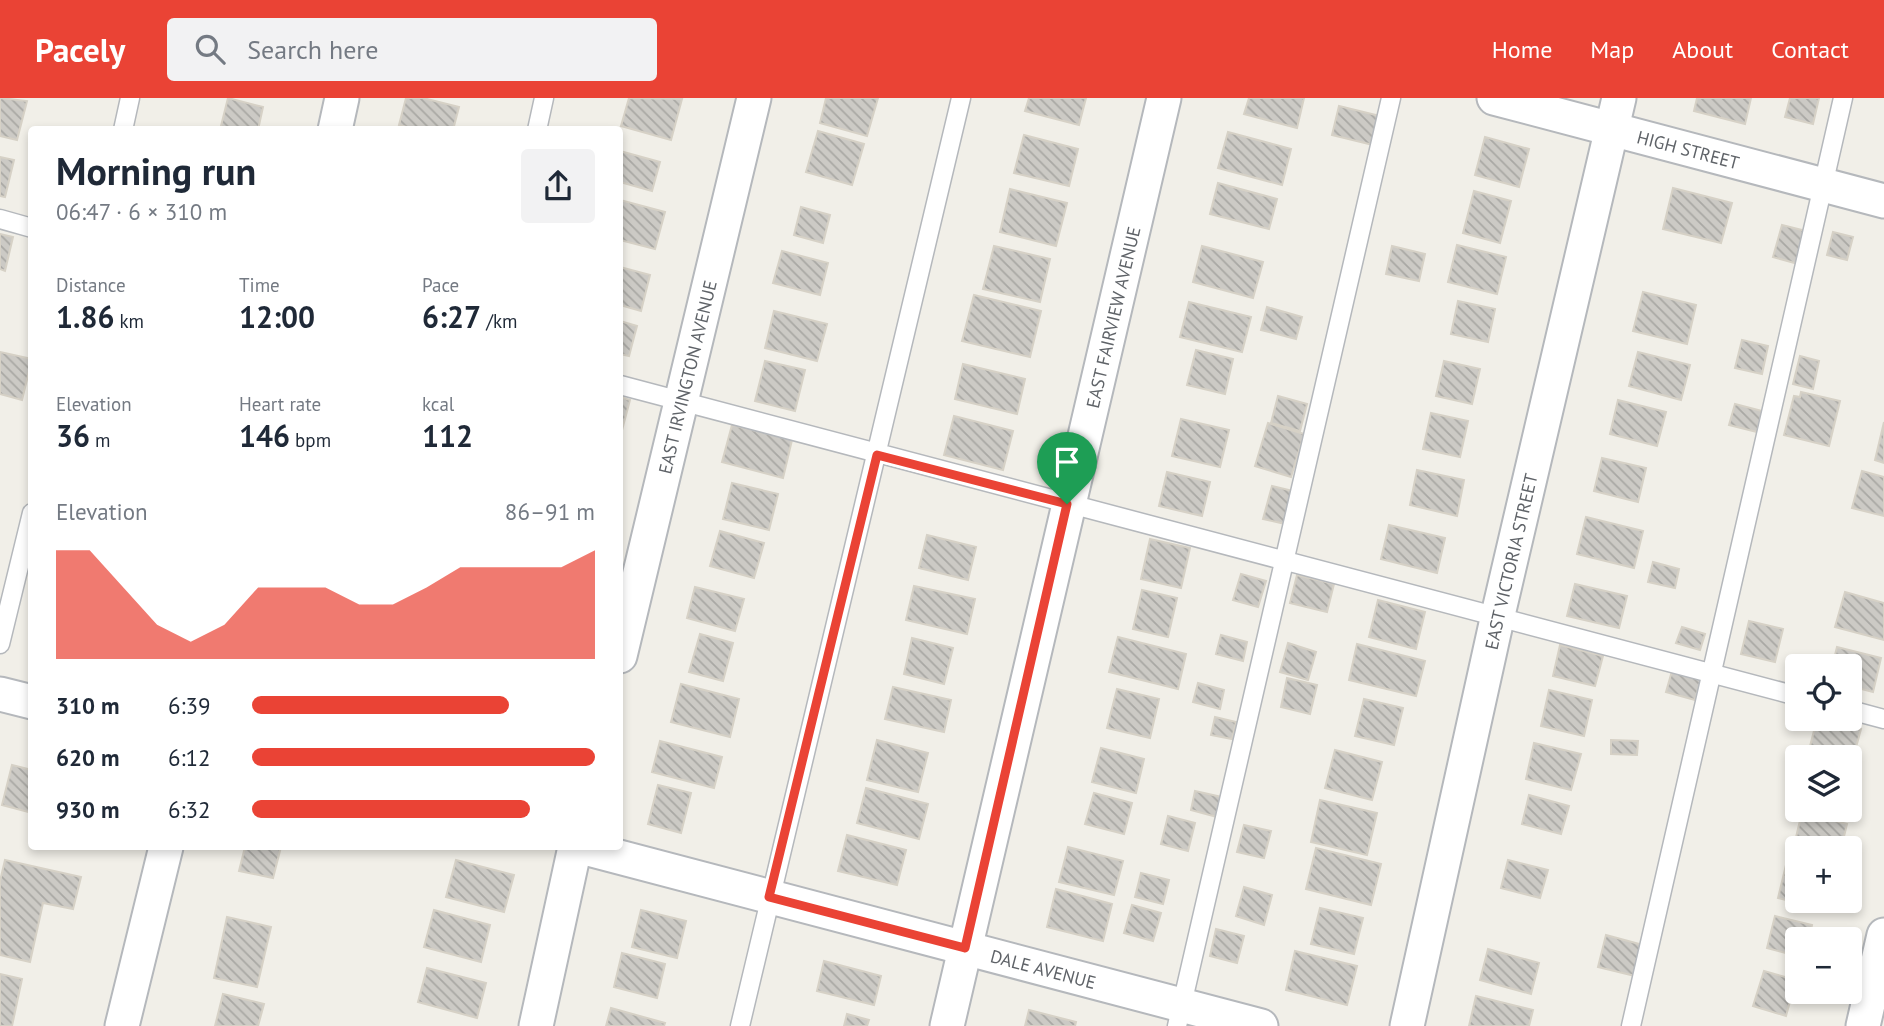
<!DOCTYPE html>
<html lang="en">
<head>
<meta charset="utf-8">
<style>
  body { margin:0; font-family:"PT Sans",sans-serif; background:#f2f2f3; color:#1f2937; height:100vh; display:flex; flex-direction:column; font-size:26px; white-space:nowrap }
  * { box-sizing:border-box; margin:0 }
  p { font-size:23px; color:#747a83 }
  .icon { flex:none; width:38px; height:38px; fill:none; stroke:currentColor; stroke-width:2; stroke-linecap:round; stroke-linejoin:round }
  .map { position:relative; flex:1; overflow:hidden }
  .drawer { position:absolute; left:28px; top:28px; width:595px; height:724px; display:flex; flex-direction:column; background:#fff; border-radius:7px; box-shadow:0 4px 10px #0003 }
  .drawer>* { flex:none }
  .controls { position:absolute; left:1785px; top:556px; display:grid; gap:14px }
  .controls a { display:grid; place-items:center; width:77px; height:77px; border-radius:7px; background:#fff; box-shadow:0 4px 10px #0003; font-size:35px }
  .pin { position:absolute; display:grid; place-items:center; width:60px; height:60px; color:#fff; margin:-72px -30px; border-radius:50% 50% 50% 0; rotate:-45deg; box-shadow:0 0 7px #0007 }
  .pin .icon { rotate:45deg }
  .round { display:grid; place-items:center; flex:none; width:74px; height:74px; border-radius:7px; background:#f2f2f3 }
  .headline { display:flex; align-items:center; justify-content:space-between; height:119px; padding:0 28px }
  h1 { font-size:38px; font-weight:700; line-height:52px }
  .stats { display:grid; grid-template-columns:repeat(3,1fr); gap:10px; height:119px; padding:7px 28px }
  .stats div { display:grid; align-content:center }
  .stats b { font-size:30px; font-weight:700 }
  .stats small { font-size:19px; font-weight:400 }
  .stats p { font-size:19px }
  .chart { height:196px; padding:14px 28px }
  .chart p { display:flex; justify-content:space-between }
  .chart svg { width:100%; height:126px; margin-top:7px; fill:#ea4335; opacity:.7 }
  ul { padding:0 28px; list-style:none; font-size:23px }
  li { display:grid; grid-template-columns:112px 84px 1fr; align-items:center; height:52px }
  li i { height:18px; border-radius:9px; background:#ea4335 }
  header { display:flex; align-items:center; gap:42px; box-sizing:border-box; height:98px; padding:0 35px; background:#ea4335; color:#fff }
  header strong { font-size:33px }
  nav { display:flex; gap:38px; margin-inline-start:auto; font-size:24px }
  .search { width:490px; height:63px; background:#f2f2f3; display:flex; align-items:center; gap:18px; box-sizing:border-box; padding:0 24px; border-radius:7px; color:#747a83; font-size:26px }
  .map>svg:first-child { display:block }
  .building { fill:url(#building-back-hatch); stroke:#d6d1c6; stroke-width:2 }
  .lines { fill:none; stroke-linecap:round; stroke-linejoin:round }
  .service-casing { stroke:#b5b8bc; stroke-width:21 }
  .minor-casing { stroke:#b5b8bc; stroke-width:37 }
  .service { stroke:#fff; stroke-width:18 }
  .minor { stroke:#fff; stroke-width:33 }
  .route-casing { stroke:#fff; stroke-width:14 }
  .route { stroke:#ea4335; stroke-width:9 }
  .labels { text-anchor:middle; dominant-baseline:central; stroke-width:7; stroke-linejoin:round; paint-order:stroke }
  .street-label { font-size:18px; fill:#5f6368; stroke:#fff }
</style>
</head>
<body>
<header>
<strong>Pacely</strong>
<div class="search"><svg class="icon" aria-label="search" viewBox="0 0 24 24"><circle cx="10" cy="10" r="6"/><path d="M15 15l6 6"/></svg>Search here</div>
<nav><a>Home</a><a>Map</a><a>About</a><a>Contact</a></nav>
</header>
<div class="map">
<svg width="1884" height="928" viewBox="0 0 1884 928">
  <defs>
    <pattern id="building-back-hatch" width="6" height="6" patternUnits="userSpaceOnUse" patternTransform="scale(1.75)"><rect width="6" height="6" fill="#cccac5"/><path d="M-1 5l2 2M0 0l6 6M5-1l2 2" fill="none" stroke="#a9a8a4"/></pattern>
  </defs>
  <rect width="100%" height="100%" fill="#f1efe8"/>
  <path class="building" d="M0 0 27 3 17 42 0 38Z
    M228 0 263 9 258 32H220Z
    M406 0H423L459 9 453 32H418L399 27Z
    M629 0 682 1 671 42 621 28Z
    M826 0H878L867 38 820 25Z
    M1029 0H1086L1079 27 1025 13Z
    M1249 0H1304L1297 30 1244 16Z
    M1697 0H1751L1745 26 1694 13Z
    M1790 0H1819L1813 26 1785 19Z
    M1339 8 1380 18 1373 47 1332 37Z
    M818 33 864 46 852 87 806 74Z
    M1228 34 1291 51 1282 87 1218 70Z
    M1024 37 1078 51 1069 88 1014 75Z
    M1485 39 1529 51 1519 89 1475 77Z
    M620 53 660 64 652 93 620 84Z
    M0 59 14 62 5 99 0 98Z
    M1218 85 1277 101 1269 131 1210 116Z
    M1673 90 1732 105 1721 145 1663 131Z
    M1010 91 1067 105 1056 148 1000 134Z
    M1474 93 1511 103 1500 145 1463 135Z
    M620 102 665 114 655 151 620 142Z
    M801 109 830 117 823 145 794 137Z
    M1782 127 1806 133 1798 166 1773 159Z
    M1833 134 1853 139 1847 162 1827 157Z
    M0 136 13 139 5 173 0 171Z
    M1457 147 1506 159 1497 196 1448 184Z
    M994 148 1050 161 1040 204 983 191Z
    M1202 148 1263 164 1253 200 1193 184Z
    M1392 148 1425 156 1419 183 1386 176Z
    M782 153 828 165 820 197 773 185Z
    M620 169 650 177 641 213 620 207Z
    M1643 194 1696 207 1687 246 1633 233Z
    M974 197 1041 213 1030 259 962 243Z
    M1458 203 1495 211 1488 244 1451 236Z
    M1189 204 1251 219 1242 254 1180 239Z
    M1267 209 1302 219 1296 241 1261 232Z
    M774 213 827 226 817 263 765 250Z
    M620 223 637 228 629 258 620 256Z
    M1742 242 1768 248 1762 276 1735 270Z
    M1196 252 1233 261 1225 296 1187 287Z
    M0 254 32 261 22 302 0 296Z
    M1638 254 1690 267 1681 302 1629 288Z
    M1800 258 1819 263 1813 291 1793 286Z
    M765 263 805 272 795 313 755 303Z
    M1444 263 1480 271 1472 306 1436 298Z
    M963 266 1025 281 1017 316 955 301Z
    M1801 294 1840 303 1829 348 1784 337 1794 298 1800 299Z
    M1278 298 1307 306 1300 333 1271 325Z
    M620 299 630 302 621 336 620 335Z
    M1618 302 1666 314 1657 348 1610 336Z
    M1735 306 1762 313 1757 334 1729 327Z
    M1431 315 1468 323 1460 359 1423 351Z
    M954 318 1013 333 1003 372 944 357Z
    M1181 321 1229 332 1220 369 1172 358Z
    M1884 324V365L1875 362Z
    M1268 325 1304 336 1291 379 1255 368Z
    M732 327 792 342 783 380 722 364Z
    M1602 360 1646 370 1638 404 1594 393Z
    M1417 372 1464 382 1457 418 1410 407Z
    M1862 373 1884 379V418L1852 410Z
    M1167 374 1210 384 1202 418 1159 408Z
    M732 385 778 396 769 432 723 421Z
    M1272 388 1293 393 1285 426 1263 421Z
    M1586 419 1643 433 1634 470 1577 456Z
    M1389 427 1445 440 1437 475 1381 461Z
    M720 433 764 445 754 480 710 468Z
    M927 437 976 449 968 482 919 470Z
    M1150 441 1190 450 1181 490 1141 481Z
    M1653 464 1679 471 1675 490 1648 484Z
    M1241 476 1266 483 1258 509 1233 502Z
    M1297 477 1334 486 1327 514 1290 505Z
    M1575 486 1627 498 1619 530 1567 518Z
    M914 488 975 501 967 536 906 522Z
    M695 489 744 501 735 533 687 520Z
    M1142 492 1177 500 1168 539 1133 531Z
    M1845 494 1884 505V542L1835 529Z
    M1378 502 1425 514 1416 551 1369 539Z
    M1749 523 1783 531 1775 564 1741 556Z
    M1682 529 1705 536 1700 552 1676 545Z
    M700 536 733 545 723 583 689 574Z
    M1221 537 1247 544 1243 563 1216 556Z
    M1118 539 1186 556 1178 591 1109 574Z
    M912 540 953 550 944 586 904 576Z
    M1288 545 1316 554 1308 582 1280 574Z
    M1357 546 1425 563 1416 598 1349 582Z
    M1560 547 1603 558 1595 588 1553 578Z
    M1837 549 1881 560 1873 594 1850 588V569H1832Z
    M1672 573 1701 581 1695 602 1666 594Z
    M1287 580 1317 587 1310 616 1281 609Z
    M1198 585 1224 592 1220 611 1193 604Z
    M681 586 739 601 730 639 671 624Z
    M893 589 951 602 944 634 885 621Z
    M1117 591 1159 601 1150 640 1107 630Z
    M1549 592 1592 602 1584 638 1541 628Z
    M1364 601 1403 610 1394 647 1355 638Z
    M1215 619 1236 624 1232 641 1211 637Z
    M1817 621 1861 631 1851 668 1850 660 1808 656Z
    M877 642 928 655 918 694 867 682Z
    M1611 642 1638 643 1637 657 1611 656Z
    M660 643 722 659 714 690 652 674Z
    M1534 645 1581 656 1571 692 1526 681Z
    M1101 650 1144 661 1136 695 1092 684Z
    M1335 652 1382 664 1372 702 1325 690Z
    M12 667 32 672V715L2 707Z
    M658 687 691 695 681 735 648 726Z
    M866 690 928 706 919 741 857 725Z
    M1195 693 1222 699 1217 719 1191 712Z
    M1094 695 1132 705 1124 736 1085 726Z
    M1529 697 1569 708 1561 736 1522 726Z
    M1320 702 1377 715 1367 757 1311 744Z
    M1802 714 1847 726 1841 751 1793 752Z
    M1168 718 1195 725 1188 753 1161 746Z
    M1244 727 1271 733 1264 760 1237 754Z
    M847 737 906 752 897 787 838 773Z
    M245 749H281L273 780 239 773Z
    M1068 749 1123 763 1114 797 1059 784Z
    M1316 750 1381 766 1371 807 1306 791Z
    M5 762 81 779 73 811 43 805 30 864 0 857V783Z
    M456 762 514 777 504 814 446 799Z
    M1508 762 1548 772 1540 800 1501 790Z
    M1786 767 1797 769V803H1827L1825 812 1778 800Z
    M1141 775 1169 782 1163 806 1135 799Z
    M1244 789 1272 797 1264 827 1236 818Z
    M1056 791 1112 806 1103 843 1047 829Z
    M1132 807 1161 815 1153 843 1124 835Z
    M1320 810 1363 820 1354 856 1311 846Z
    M434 812 490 827 481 864 424 849Z
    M641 812 686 823 677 860 632 849Z
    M1775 818 1812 827 1809 842H1797V858L1767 850Z
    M227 819 271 829 257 889 214 880Z
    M1216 831 1244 838 1237 865 1210 858Z
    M1606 837 1643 847 1635 878 1598 869Z
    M1488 851 1539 865 1531 896 1480 882Z
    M1295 853 1357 868 1347 907 1286 892Z
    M622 855 665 866 657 900 614 889Z
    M824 863 881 878 874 907 817 893Z
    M427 870 486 885 477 920 418 904Z
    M1764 873 1796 882 1786 918 1753 908Z
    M0 876 22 881 12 928H0Z
    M223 896 264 906 258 928H215Z
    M1476 898 1533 912 1529 928H1469Z
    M611 910 665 925 664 928H606Z
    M1029 912 1076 924 1075 928H1025Z
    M847 916 869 922 867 928H844Z"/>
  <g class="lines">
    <defs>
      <path id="service" d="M123 32 130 0
        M537 32 544 0
        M0 121 32 130
        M620 287 1797 598
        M0 546 32 415
        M1850 612 1884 621
        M740 928 961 0
        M1177 928 1391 0
        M1631 928 1843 0"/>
      <g id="minor">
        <path id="s1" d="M1494 0 1884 103"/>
        <path d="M335 32 342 0"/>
        <path id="s2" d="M620 558 754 0"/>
        <path d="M0 596 32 604"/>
        <path id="s3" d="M581 749 1261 928"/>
        <path d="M122 928 166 749"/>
        <path d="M536 928 575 749"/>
        <path id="s4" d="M947 928 1164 0"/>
        <path id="s5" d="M1407 928 1497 521 1619 0"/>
        <path d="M1863 928 1884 837"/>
      </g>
    </defs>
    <use href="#service" class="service-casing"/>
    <use href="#minor" class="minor-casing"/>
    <use href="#service" class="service"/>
    <use href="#minor" class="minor"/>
  </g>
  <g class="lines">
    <defs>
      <path id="route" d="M877 357 1067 406 965 850 769 799Z"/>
    </defs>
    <use href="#route" class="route-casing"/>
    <use href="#route" class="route"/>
  </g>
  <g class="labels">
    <g class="street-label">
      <text stroke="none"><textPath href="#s1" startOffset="201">HIGH STREET</textPath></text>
      <text stroke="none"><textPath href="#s4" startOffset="728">EAST FAIRVIEW AVENUE</textPath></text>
      <text stroke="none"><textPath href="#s2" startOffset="287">EAST IRVINGTON AVENUE</textPath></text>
      <text stroke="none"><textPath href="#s5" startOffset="476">EAST VICTORIA STREET</textPath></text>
      <text stroke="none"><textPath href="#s3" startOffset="478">DALE AVENUE</textPath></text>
    </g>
  </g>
</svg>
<div class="controls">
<a><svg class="icon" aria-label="locate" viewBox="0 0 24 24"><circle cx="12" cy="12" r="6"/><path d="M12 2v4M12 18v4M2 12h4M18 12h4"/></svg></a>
<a><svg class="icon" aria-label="layers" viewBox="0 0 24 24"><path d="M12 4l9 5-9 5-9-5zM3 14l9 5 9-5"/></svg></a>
<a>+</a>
<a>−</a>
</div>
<div class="pin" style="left:1067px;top:406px;background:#1e9e55"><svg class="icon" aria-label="arrive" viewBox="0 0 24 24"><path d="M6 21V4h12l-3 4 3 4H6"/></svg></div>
<section class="drawer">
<div class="headline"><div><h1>Morning run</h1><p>06:47 · 6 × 310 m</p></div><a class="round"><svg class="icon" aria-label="share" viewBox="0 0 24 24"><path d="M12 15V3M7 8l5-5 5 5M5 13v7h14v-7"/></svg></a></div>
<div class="stats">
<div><p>Distance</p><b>1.86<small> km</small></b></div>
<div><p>Time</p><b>12:00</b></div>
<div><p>Pace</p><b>6:27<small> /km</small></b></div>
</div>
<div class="stats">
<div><p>Elevation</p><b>36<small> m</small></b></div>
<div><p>Heart rate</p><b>146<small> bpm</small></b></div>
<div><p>kcal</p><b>112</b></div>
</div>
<div class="chart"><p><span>Elevation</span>86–91 m</p>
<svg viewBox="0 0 160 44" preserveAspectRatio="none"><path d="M0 44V6L10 6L20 19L30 32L40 38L50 32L60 19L70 19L80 19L90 25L100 25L110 19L120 12L130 12L140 12L150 12L160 6V44z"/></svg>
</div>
<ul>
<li><b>310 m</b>6:39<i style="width:75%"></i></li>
<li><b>620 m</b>6:12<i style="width:100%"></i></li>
<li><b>930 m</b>6:32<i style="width:81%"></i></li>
</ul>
</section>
</div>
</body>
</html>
